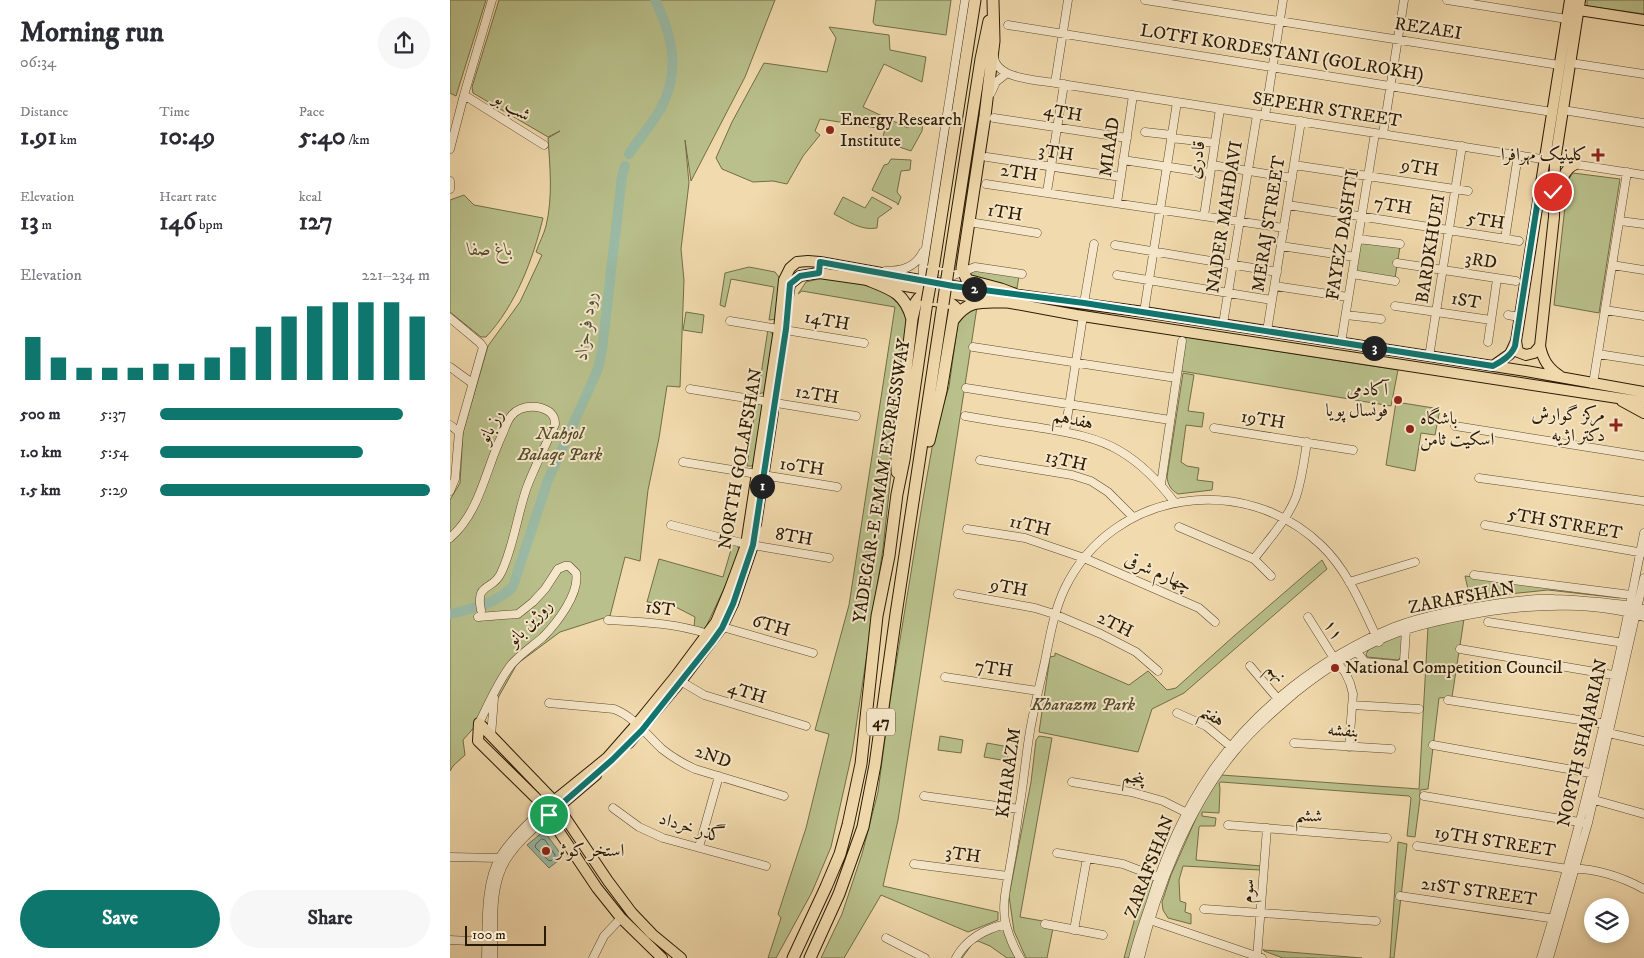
<!DOCTYPE html>
<html lang="en">
<head>
<meta charset="utf-8">
<style>
  body { margin:0; font-family:"IM FELL DW Pica",Amiri,serif; background:#f7f7f7; color:#2b2b33; height:100vh; display:flex; flex-direction:column; font-size:19px; white-space:nowrap }
  * { box-sizing:border-box; margin:0 }
  p { font-size:16px; color:#7c7c81 }
  .icon { flex:none; width:28px; height:28px; fill:none; stroke:currentColor; stroke-width:2; stroke-linecap:round; stroke-linejoin:round }
  .map { position:relative; flex:1; overflow:hidden }
  .side { display:flex; flex-direction:column; background:#fff; width:450px }
  .side>* { flex:none }
  .controls { position:absolute; left:1134px; top:898px; display:grid; gap:10px }
  .controls a { display:grid; place-items:center; width:45px; height:45px; border-radius:50%; background:#fff; box-shadow:0 2px 8px #0003; font-size:25px }
  .scale { position:absolute; left:15px; bottom:12px; width:81px; box-sizing:border-box; padding-left:5px; border:2px solid #2a1a02; border-top:0; font-size:14px; line-height:18px; white-space:nowrap; color:#2a1a02; -webkit-text-stroke:4px #f6e7ca; paint-order:stroke }
  .pin { position:absolute; display:grid; place-items:center; width:42px; height:42px; color:#fff; margin:-21px; border:2px solid #fff; border-radius:50%; box-shadow:0 1px 5px #0007 }
  .km { position:absolute; width:25px; height:25px; margin:-12px; border-radius:50%; background:#222; color:#fff; font-size:14px; line-height:25px; text-align:center }
  .round { display:grid; place-items:center; flex:none; width:52px; height:52px; border-radius:26px; background:#f7f7f7 }
  .headline { display:flex; align-items:center; justify-content:space-between; height:85px; padding:0 20px }
  h1 { font-size:28px; font-weight:700; line-height:38px }
  .figures { display:grid; grid-template-columns:repeat(3,1fr); gap:8px; height:85px; padding:5px 20px }
  .figures div { display:grid; align-content:center }
  .figures b { font-size:25px; font-weight:700 }
  .figures small { font-size:14px; font-weight:400 }
  .figures p { font-size:14px }
  .chart { height:140px; padding:10px 20px }
  .chart p { display:flex; justify-content:space-between }
  .chart svg { width:100%; height:90px; margin-top:5px; stroke:#0f766e; stroke-width:6 }
  .action { display:flex; gap:10px; margin-top:auto; padding:10px 20px }
  .action a { flex:1; height:58px; border-radius:30px; background:#0f766e; color:#fff; font-size:20px; font-weight:700; line-height:58px; text-align:center }
  .action a+a { background:#f7f7f7; color:#2b2b33 }
  ul { padding:0 20px; list-style:none; font-size:16px }
  li { display:grid; grid-template-columns:80px 60px 1fr; align-items:center; height:38px }
  li i { height:12px; border-radius:6px; background:#0f766e }
  main { display:flex; flex:1; min-height:0 }
  .map>svg:first-child { display:block }
  .green { fill:#b9c08b; stroke:#726d46 }
  .water { fill:#9bbba6; stroke:#6e7b64 }
  .lines { fill:none; stroke-linecap:round; stroke-linejoin:round }
  .shore { stroke:#626a54; stroke-width:1 }
  .river { stroke:#9bbba6; stroke-width:10 }
  .minor-casing { stroke:#5c4a2d; stroke-width:9 }
  .major-casing { stroke:#2a1a02; stroke-width:12 }
  .highway-casing { stroke:#2a1a02; stroke-width:13 }
  .minor { stroke:#f6e7ca; stroke-width:8 }
  .major { stroke:#f1daad; stroke-width:10 }
  .highway { stroke:#f1daad; stroke-width:11 }
  .highway-bridge-casing { stroke:#2a1a02; stroke-width:13; stroke-linecap:butt }
  .highway-bridge { stroke:#f1daad; stroke-width:11 }
  .route-casing { stroke:#fff; stroke-width:10 }
  .route { stroke:#0f766e; stroke-width:6 }
  .poi-dot { fill:#8f2418; stroke:#f6e7ca; stroke-width:2 }
  .labels { text-anchor:middle; dominant-baseline:central; stroke-width:4; stroke-linejoin:round; paint-order:stroke }
  .shield { fill:#f6e7ca; stroke:#67583e; stroke-width:1 }
  .shield-label { font-size:16px; font-weight:bold; fill:#2a1a02 }
  .street-label { font-size:18px; fill:#2a1a02; stroke:#f6e7ca }
  .poi-label { font-size:18px; fill:#2a1a02; stroke:#f6e7ca; text-anchor:start }
  .park-label { font-size:18px; font-style:italic; fill:#554c2b; stroke:#f6e7ca }
  .water-label { font-size:19px; font-style:italic; fill:#52523b; stroke:#f6e7ca }
</style>
</head>
<body>
<main>
<section class="side">
<div class="headline"><div><h1>Morning run</h1><p>06:34</p></div><a class="round"><svg class="icon" aria-label="share" viewBox="0 0 24 24"><path d="M12 15V3M7 8l5-5 5 5M5 13v7h14v-7"/></svg></a></div>
<div class="figures">
<div><p>Distance</p><b>1.91<small> km</small></b></div>
<div><p>Time</p><b>10:49</b></div>
<div><p>Pace</p><b>5:40<small> /km</small></b></div>
</div>
<div class="figures">
<div><p>Elevation</p><b>13<small> m</small></b></div>
<div><p>Heart rate</p><b>146<small> bpm</small></b></div>
<div><p>kcal</p><b>127</b></div>
</div>
<div class="chart"><p><span>Elevation</span>221–234 m</p>
<svg viewBox="0 0 160 44" preserveAspectRatio="none"><path d="M5 44V23M15 44V33M25 44V38M35 44V38M45 44V38M55 44V36M65 44V36M75 44V33M85 44V28M95 44V18M105 44V13M115 44V8M125 44V6M135 44V6M145 44V6M155 44V13"/></svg>
</div>
<ul>
<li><b>500 m</b>5:37<i style="width:90%"></i></li>
<li><b>1.0 km</b>5:54<i style="width:75%"></i></li>
<li><b>1.5 km</b>5:29<i style="width:100%"></i></li>
</ul>
<div class="action"><a>Save</a><a>Share</a></div>
</section>
<div class="map">
<svg width="1194" height="958" viewBox="0 0 1194 958">
  <rect width="100%" height="100%" fill="#f1daad"/>
  <filter id="stains"><feTurbulence type="fractalNoise" baseFrequency=".004" numOctaves="4"/><feColorMatrix values="0 0 0 0 .2 0 0 0 0 .09 0 0 0 0 .02 0 0 0 .5 -.17"/></filter>
  <radialGradient id="worn" r=".72"><stop offset=".6" stop-color="#630" stop-opacity="0"/><stop offset="1" stop-color="#630" stop-opacity=".3"/></radialGradient>
  <path class="green" d="M0 0H36L6 96 0 93Z
    M49 0H325L295 77 241 181 235 140 239 183 231 249 234 280 230 387 217 386 209 438 198 490 190 561 175 557 160 616 110 632 67 664 44 705 13 740 15 755 3 766 0 771V500L10 483 13 432 38 346 70 302 92 255 86 252C89 243 94 234 96 226 103 197 100 167 98 138L110 131 98 137 23 93 22 87Z
    M426 0H501L496 35 425 25 423 22Z
    M1137 0H1194V14L1137 6Z
    M379 27 439 35 440 50 476 57 472 82 434 64 413 107 458 128 464 119 473 123 472 131 461 151 432 141 435 129 370 119 365 131 370 135 353 156 337 184 323 181 303 182 272 169 266 158 282 122 314 63 377 72 386 38Z
    M441 159 461 160 460 170 451 171 447 192 451 197 448 205 447 203 422 190 434 165 438 164Z
    M1123 173 1170 179 1149 313 1104 305 1118 180Z
    M14 195 24 205 93 218C83 259 66 305 36 337H31L0 312V200Z
    M393 197 415 208 422 197 442 208 428 218 427 228C411 231 398 221 384 214Z
    M910 243 950 247 945 278 906 272Z
    M299 267 325 272 331 280 327 319 319 320 324 287 281 279 275 307 270 305 275 273Z
    M520 269 569 276 567 288 535 283 518 277Z
    M373 278 422 285 445 296 458 318 433 548 402 753 381 847 362 892 326 958H318L331 918 328 914 356 828 379 734 365 730 399 605 445 307 352 291 348 294 356 282Z
    M527 307 448 820 433 886 548 912V920L518 932 431 895 394 958H371L392 914 412 854 428 792 440 701 473 499 485 431 499 387 508 322 516 309Z
    M236 312 254 315 252 333 233 330Z
    M318 329 324 336 316 392 308 394Z
    M736 337 948 370 941 406 731 371Z
    M733 373 744 375 738 411 754 413 752 427 736 425 731 462 737 466 749 468 747 480 763 482 762 490 728 494C721 490 718 485 717 477Z
    M946 402 990 409 985 435 971 433 965 471 936 465Z
    M306 403 314 405 304 466H297Z
    M283 543 287 545 289 549 279 578 254 631 244 627 245 617 220 604 197 602 209 559 273 577Z
    M872 560 877 569 734 693 702 709 688 752 589 732 600 657 605 656V653L679 685 698 671 717 690 726 688 784 636Z
    M1015 576 1170 595V598L1098 590 1020 598Z
    M1014 619 1002 697 989 698 978 789 970 790V799L965 837 957 836 961 798 959 796 771 782 769 783 770 788 769 813 752 812V816L766 818 765 826H750L749 827 746 860 811 866V870L733 866 729 880 730 901 736 903 735 912 741 914V924L718 918 713 910 712 902 721 875 751 807 771 775 969 789 978 627Z
    M952 634 953 655 948 660 917 657 916 654 919 649Z
    M490 736 513 740 511 753 488 750Z
    M589 736 602 738 570 917 604 923 597 958H576L564 931 559 896 581 782 586 740Z
    M537 743 559 747 557 761 534 757Z
    M948 842 957 844 944 958H940Z
    M699 876 704 878 681 958H674L686 914Z
    M555 927 568 958H557L540 946 528 941 523 943 512 958H510L526 937Z
    M813 949 814 950 912 958H833L814 951Z"/>
  <path class="water" d="M94 831 113 857 99 868 77 845Z"/>
  <g class="lines">
    <path class="shore" d="M92 839 95 840 105 855V857L101 861 98 860 85 847 86 844Z"/>
    <path class="river" d="M179 154C189 139 201 125 210 110 231 72 223 37 205 0
      M0 614C21 609 49 603 63 586L98 480 148 369 152 350 172 176 175 166"/>
    <defs>
      <path id="minor" d="M695 0 1109 65
        M997 0 1117 19
        M558 25 1102 112
        M544 57C546 79 587 80 605 83L1194 175
        M1121 63 1194 74
        M605 83 618 0
        M541 93 546 82 556 74
        M14 95 94 145
        M1113 110 1194 123
        M815 116 833 0
        M544 118 677 138
        M695 132 722 135
        M933 134 954 0
        M721 138 765 143
        M0 149 14 95 42 0
        M537 157 671 177
        M673 160 760 173
        M762 165 842 178
        M844 165 1018 191
        M0 181V189
        M536 184 834 228
        M597 192 614 84
        M667 203 683 95
        M838 205 1069 241
        M754 216 770 109
        M1170 221 1194 224
        M519 222 587 233
        M908 239 950 244
        M1055 239 1068 155
        M665 245 827 272
        M831 246 905 257
        M947 263 1066 281
        M1162 265 1194 270
        M480 269 504 275 525 267 572 274
        M435 271C451 271 465 268 473 252
        M902 274 945 281
        M667 275 822 300
        M473 281V267L515 0
        M825 286 898 297
        M634 303 644 244
        M945 306 1041 320
        M1155 310 1194 316
        M694 312 727 102
        M896 315 931 319
        M1058 315 1069 317
        M0 318 30 343 33 347 9 432 5 479 0 491
        M280 321 414 343
        M773 324 807 115
        M817 331 851 121
        M1038 342 1047 279
        M891 343 925 133
        M523 347 726 378
        M1148 354 1194 361
        M979 357 1012 146
        M0 367 22 383
        M1143 384 1177 172
        M516 388 720 420
        M240 389 406 416
        M515 416C538 420 562 424 586 427 614 432 645 436 670 451 692 464 710 483 725 503
        M0 425 9 432
        M1005 426 1194 456
        M764 428 903 450
        M615 432 633 316
        M530 460 622 475 641 481 658 492 683 517
        M233 462 387 487
        M1029 478 1194 501
        M711 484 732 341
        M221 525 296 544 379 558
        M1035 525 1194 553
        M729 527 804 559 821 576
        M517 529 575 538 634 558 749 608 765 622
        M0 538C30 512 35 471 52 435 55 429 57 420 62 415 69 407 78 406 87 407 97 409 105 413 105 424 96 445 85 466 77 487 67 515 64 546 51 573 43 591 25 582 31 610
        M804 559C819 539 837 520 846 497 852 479 854 461 857 442
        M1024 575 1181 595
        M899 582 965 562
        M508 594 585 608 604 614 651 634 686 652 708 671
        M28 617 68 614 83 602 95 589 108 569 115 566H119L126 573C130 593 107 623 93 637 83 646 70 654 61 665 48 682 39 703 29 723
        M858 617 887 663 895 672 900 683 903 694 899 747
        M158 620C192 622 225 623 258 634
        M1038 622 1174 643
        M269 626 363 653
        M1010 649 1169 676
        M907 652 915 662 949 665 954 661 956 630
        M800 666 828 699
        M495 677 588 691
        M227 679 254 695 356 726
        M998 700 1156 724
        M99 703 164 709C183 716 197 735 212 749 222 757 234 764 245 769L334 796
        M902 705 969 709
        M727 713 756 726 780 746
        M1154 732 1194 741
        M41 736 44 698
        M844 743 941 749
        M983 745 1146 774
        M622 782 681 792 713 801 737 813
        M474 796 569 809
        M974 796 1135 823
        M1141 799 1194 814
        M163 808 189 827 213 838 316 866
        M778 825 937 838
        M967 846 1118 869C1143 867 1172 877 1194 889
        M249 847 269 776
        M607 853 673 864 712 879
        M0 857 49 858 53 860
        M464 864 558 876
        M950 896 1106 919
        M754 909 926 921
        M697 919 812 958
        M595 924 653 935
        M624 930 637 858
        M436 938 475 958
        M0 940 40 942
        M36 958C37 927 34 884 50 857 62 838 78 823 94 809
        M43 958C44 926 39 888 56 860 67 842 83 829 99 815
        M143 958 154 936 171 918
        M506 958C517 938 535 929 556 924
        M570 958C564 948 559 936 556 925 551 906 557 885 560 866 564 845 567 824 570 803 574 779 576 755 580 731 584 708 590 684 595 661 600 636 604 611 615 588 663 489 795 471 872 546 899 572 913 609 929 642
        M683 958C687 940 694 922 700 904 714 858 733 813 760 774 804 709 872 657 944 627 975 615 1011 609 1044 604 1063 601 1084 598 1104 599 1119 599 1134 601 1149 602 1164 604 1179 604 1194 609
        M690 958C706 889 740 805 785 751 803 729 824 711 845 693 876 668 911 646 949 632 979 622 1010 616 1041 611 1088 604 1148 602 1194 617
        M807 958 817 828
        M1091 958C1134 819 1167 676 1194 533
        M1099 958 1138 823 1194 578"/>
      <path id="major" d="M1129 10 1194 20
        M1107 204C1111 189 1110 170 1126 164
        M338 296 340 284 350 276 369 273 418 280 555 302 626 315 1194 402
        M1066 341 1068 352 1076 355 1084 353 1090 346
        M1043 366 1060 354 1066 341 1120 0
        M1110 376C1098 368 1093 360 1090 346L1104 217 1105 161 1130 0
        M1172 401 1194 413
        M306 524 323 412
        M29 723 104 801 158 881 182 913 202 934 231 958
        M29 723 28 741 88 800 147 888 171 918 212 958
        M179 743 231 681 272 627 283 604 302 548
        M94 809 157 758 186 725 225 677 266 622 279 591 296 545 329 329 334 280 340 268 347 262 358 261 370 262 503 286 694 312 1076 371 1194 392
        M99 815 146 775"/>
      <path id="highway" d="M543 1 544 41 535 116 512 268 517 280 551 289 564 294
        M483 269 525 0
        M498 271 531 59 539 21
        M418 280C441 289 455 293 462 319
        M504 319C519 299 532 302 555 302
        M447 472V457L451 412 462 319 466 302 469 298 500 303 505 307 491 391 479 441
        M343 958 376 887 390 854 398 825 411 764 427 616 439 556 447 494 454 460 477 302
        M360 958 389 894 413 827 425 765 446 614 493 304"/>
    </defs>
    <use href="#minor" class="minor-casing"/>
    <use href="#major" class="major-casing"/>
    <use href="#highway" class="highway-casing"/>
    <use href="#minor" class="minor"/>
    <use href="#major" class="major"/>
    <use href="#highway" class="highway"/>
    <defs>
      <path id="highway-bridge" d="M477 302 483 269
        M493 304 498 271"/>
    </defs>
    <use href="#highway-bridge" class="highway-bridge-casing"/>
    <use href="#highway-bridge" class="highway-bridge"/>
  </g>
  <g class="lines">
    <defs>
      <path id="route" d="M99 815 162 760 192 730 262 642 272 628 283 604 303 545 336 329 340 284 350 276 369 273 370 262 503 286 634 303 1043 366C1052 361 1061 356 1065 346L1089 193 1094 182H1100L1103 192"/>
    </defs>
    <use href="#route" class="route-casing"/>
    <use href="#route" class="route"/>
  </g>
  <g class="poi-dot">
    <circle cx="380" cy="130" r="5"/>
    <path d="M1145.5 147.5h5v5h5v5h-5v5h-5v-5h-5v-5h5z"/>
    <circle cx="948" cy="400" r="5"/>
    <path d="M1163.5 417.5h5v5h5v5h-5v5h-5v-5h-5v-5h5z"/>
    <circle cx="960" cy="429" r="5"/>
    <circle cx="885" cy="668" r="5"/>
    <circle cx="96" cy="851" r="5"/>
  </g>
  <g class="labels">
    <rect class="shield" x="417" y="708.5" width="28" height="27" rx="4"/>
    <g class="shield-label">
      <text x="431" y="722">47</text>
    </g>
    <g class="street-label">
      <text transform="translate(978 29) rotate(9)">REZAEI</text>
      <text transform="translate(832 53) rotate(9)">LOTFI KORDESTANI (GOLROKH)</text>
      <text transform="translate(62 107) rotate(32)">شب بو</text>
      <text transform="translate(877 110) rotate(9)">SEPEHR STREET</text>
      <text transform="translate(613 113) rotate(9)">4TH</text>
      <text transform="translate(660 147) rotate(-82)">MIAAD</text>
      <text transform="translate(606 153) rotate(8)">3TH</text>
      <text transform="translate(747 160) rotate(-81)">قادری</text>
      <text transform="translate(970 168) rotate(9)">9TH</text>
      <text transform="translate(569 173) rotate(8)">2TH</text>
      <text transform="translate(943 206) rotate(9)">7TH</text>
      <text transform="translate(555 213) rotate(9)">1TH</text>
      <text transform="translate(775 217) rotate(-81)">NADER MAHDAVI</text>
      <text transform="translate(1036 221) rotate(9)">5TH</text>
      <text transform="translate(819 224) rotate(-81)">MERAJ STREET</text>
      <text transform="translate(893 235) rotate(-81)">FAYEZ DASHTI</text>
      <text transform="translate(981 249) rotate(-81)">BARDKHUEI</text>
      <text transform="translate(1031 261) rotate(9)">3RD</text>
      <text transform="translate(1016 301) rotate(9)">1ST</text>
      <text transform="translate(377 321) rotate(10)">14TH</text>
      <text transform="translate(367 395) rotate(9)">12TH</text>
      <text transform="translate(623 420) rotate(12)">هفدهم</text>
      <text transform="translate(813 420) rotate(9)">19TH</text>
      <text transform="translate(41 427) rotate(-63)">رز بانو</text>
      <text transform="translate(291 459) rotate(-80)">NORTH GOLAFSHAN</text>
      <text transform="translate(616 461) rotate(13)">13TH</text>
      <text transform="translate(352 467) rotate(8)">10TH</text>
      <text transform="translate(432 481) rotate(-81)">YADEGAR-E EMAM EXPRESSWAY</text>
      <text transform="translate(1115 524) rotate(10)">5TH STREET</text>
      <text transform="translate(580 526) rotate(13)">11TH</text>
      <text transform="translate(344 537) rotate(10)">8TH</text>
      <text transform="translate(708 573) rotate(24)">چهارم شرقی</text>
      <text transform="translate(559 588) rotate(10)">9TH</text>
      <text transform="translate(1012 598) rotate(-11)">ZARAFSHAN</text>
      <text transform="translate(210 609) rotate(7)">1ST</text>
      <text transform="translate(80 623) rotate(-46)">روژین بانو</text>
      <text transform="translate(665 625) rotate(26)">2TH</text>
      <text transform="translate(321 626) rotate(16)">6TH</text>
      <text transform="translate(883 630) rotate(58)">۱۱</text>
      <text transform="translate(544 669) rotate(8)">7TH</text>
      <text transform="translate(826 673) rotate(49)">نهم</text>
      <text transform="translate(297 693) rotate(17)">4TH</text>
      <text transform="translate(762 716) rotate(31)">هفتم</text>
      <text transform="translate(893 731) rotate(4)">بنفشه</text>
      <text transform="translate(1133 743) rotate(-77)">NORTH SHAJARIAN</text>
      <text transform="translate(263 757) rotate(19)">2ND</text>
      <text transform="translate(559 773) rotate(-82)">KHARAZM</text>
      <text transform="translate(684 778) rotate(13)">پنجم</text>
      <text transform="translate(859 816) rotate(5)">ششم</text>
      <text transform="translate(241 828) rotate(17)">گذر خرداد</text>
      <text transform="translate(1045 842) rotate(9)">19TH STREET</text>
      <text transform="translate(513 855) rotate(8)">3TH</text>
      <text transform="translate(700 867) rotate(-69)">ZARAFSHAN</text>
      <text transform="translate(798 891) rotate(-86)">سوم</text>
      <text transform="translate(1029 892) rotate(8)">21ST STREET</text>
    </g>
    <g class="poi-label">
      <text x="390" y="120">Energy Research<tspan x="390" dy="21">Institute</tspan></text>
      <text x="1137" y="155" text-anchor="end">کلینیک مهرافرا</text>
      <text x="938" y="390" text-anchor="end">آکادمی<tspan x="938" dy="21">فوتسال پویا</tspan></text>
      <text x="1155" y="415" text-anchor="end">مرکز گوارش<tspan x="1155" dy="21">دکتر اژیه</tspan></text>
      <text x="970" y="419">باشگاه<tspan x="970" dy="21">اسکیت ثامن</tspan></text>
      <text x="895" y="668">National Competition Council</text>
      <text x="106" y="851">استخر کوثر</text>
    </g>
    <g class="park-label">
      <text x="40" y="250">باغ صفا</text>
      <text x="110" y="434">Nahjol<tspan x="110" dy="21">Balaqe Park</tspan></text>
      <text x="633" y="705">Kharazm Park</text>
    </g>
    <g class="water-label">
      <text transform="translate(136 326) rotate(-82)">رود فرحزاد</text>
    </g>
  </g>
  <rect width="100%" height="100%" filter="url(#stains)"/>
  <rect width="100%" height="100%" fill="url(#worn)"/>
</svg>
<div class="controls">
<a><svg class="icon" aria-label="layers" viewBox="0 0 24 24"><path d="M12 4l9 5-9 5-9-5zM3 14l9 5 9-5"/></svg></a>
</div>
<div class="scale">100 m</div>
<div class="pin" style="left:99px;top:815px;background:#1e9e55"><svg class="icon" aria-label="arrive" viewBox="0 0 24 24"><path d="M6 21V4h12l-3 4 3 4H6"/></svg></div>
<div class="pin" style="left:1103px;top:192px;background:#d93025"><svg class="icon" aria-label="check" viewBox="0 0 24 24"><path d="M5 12l5 5 9-10"/></svg></div>
<b class="km" style="left:312px;top:486px">1</b>
<b class="km" style="left:524px;top:289px">2</b>
<b class="km" style="left:924px;top:348px">3</b>
</div>
</main>
</body>
</html>
